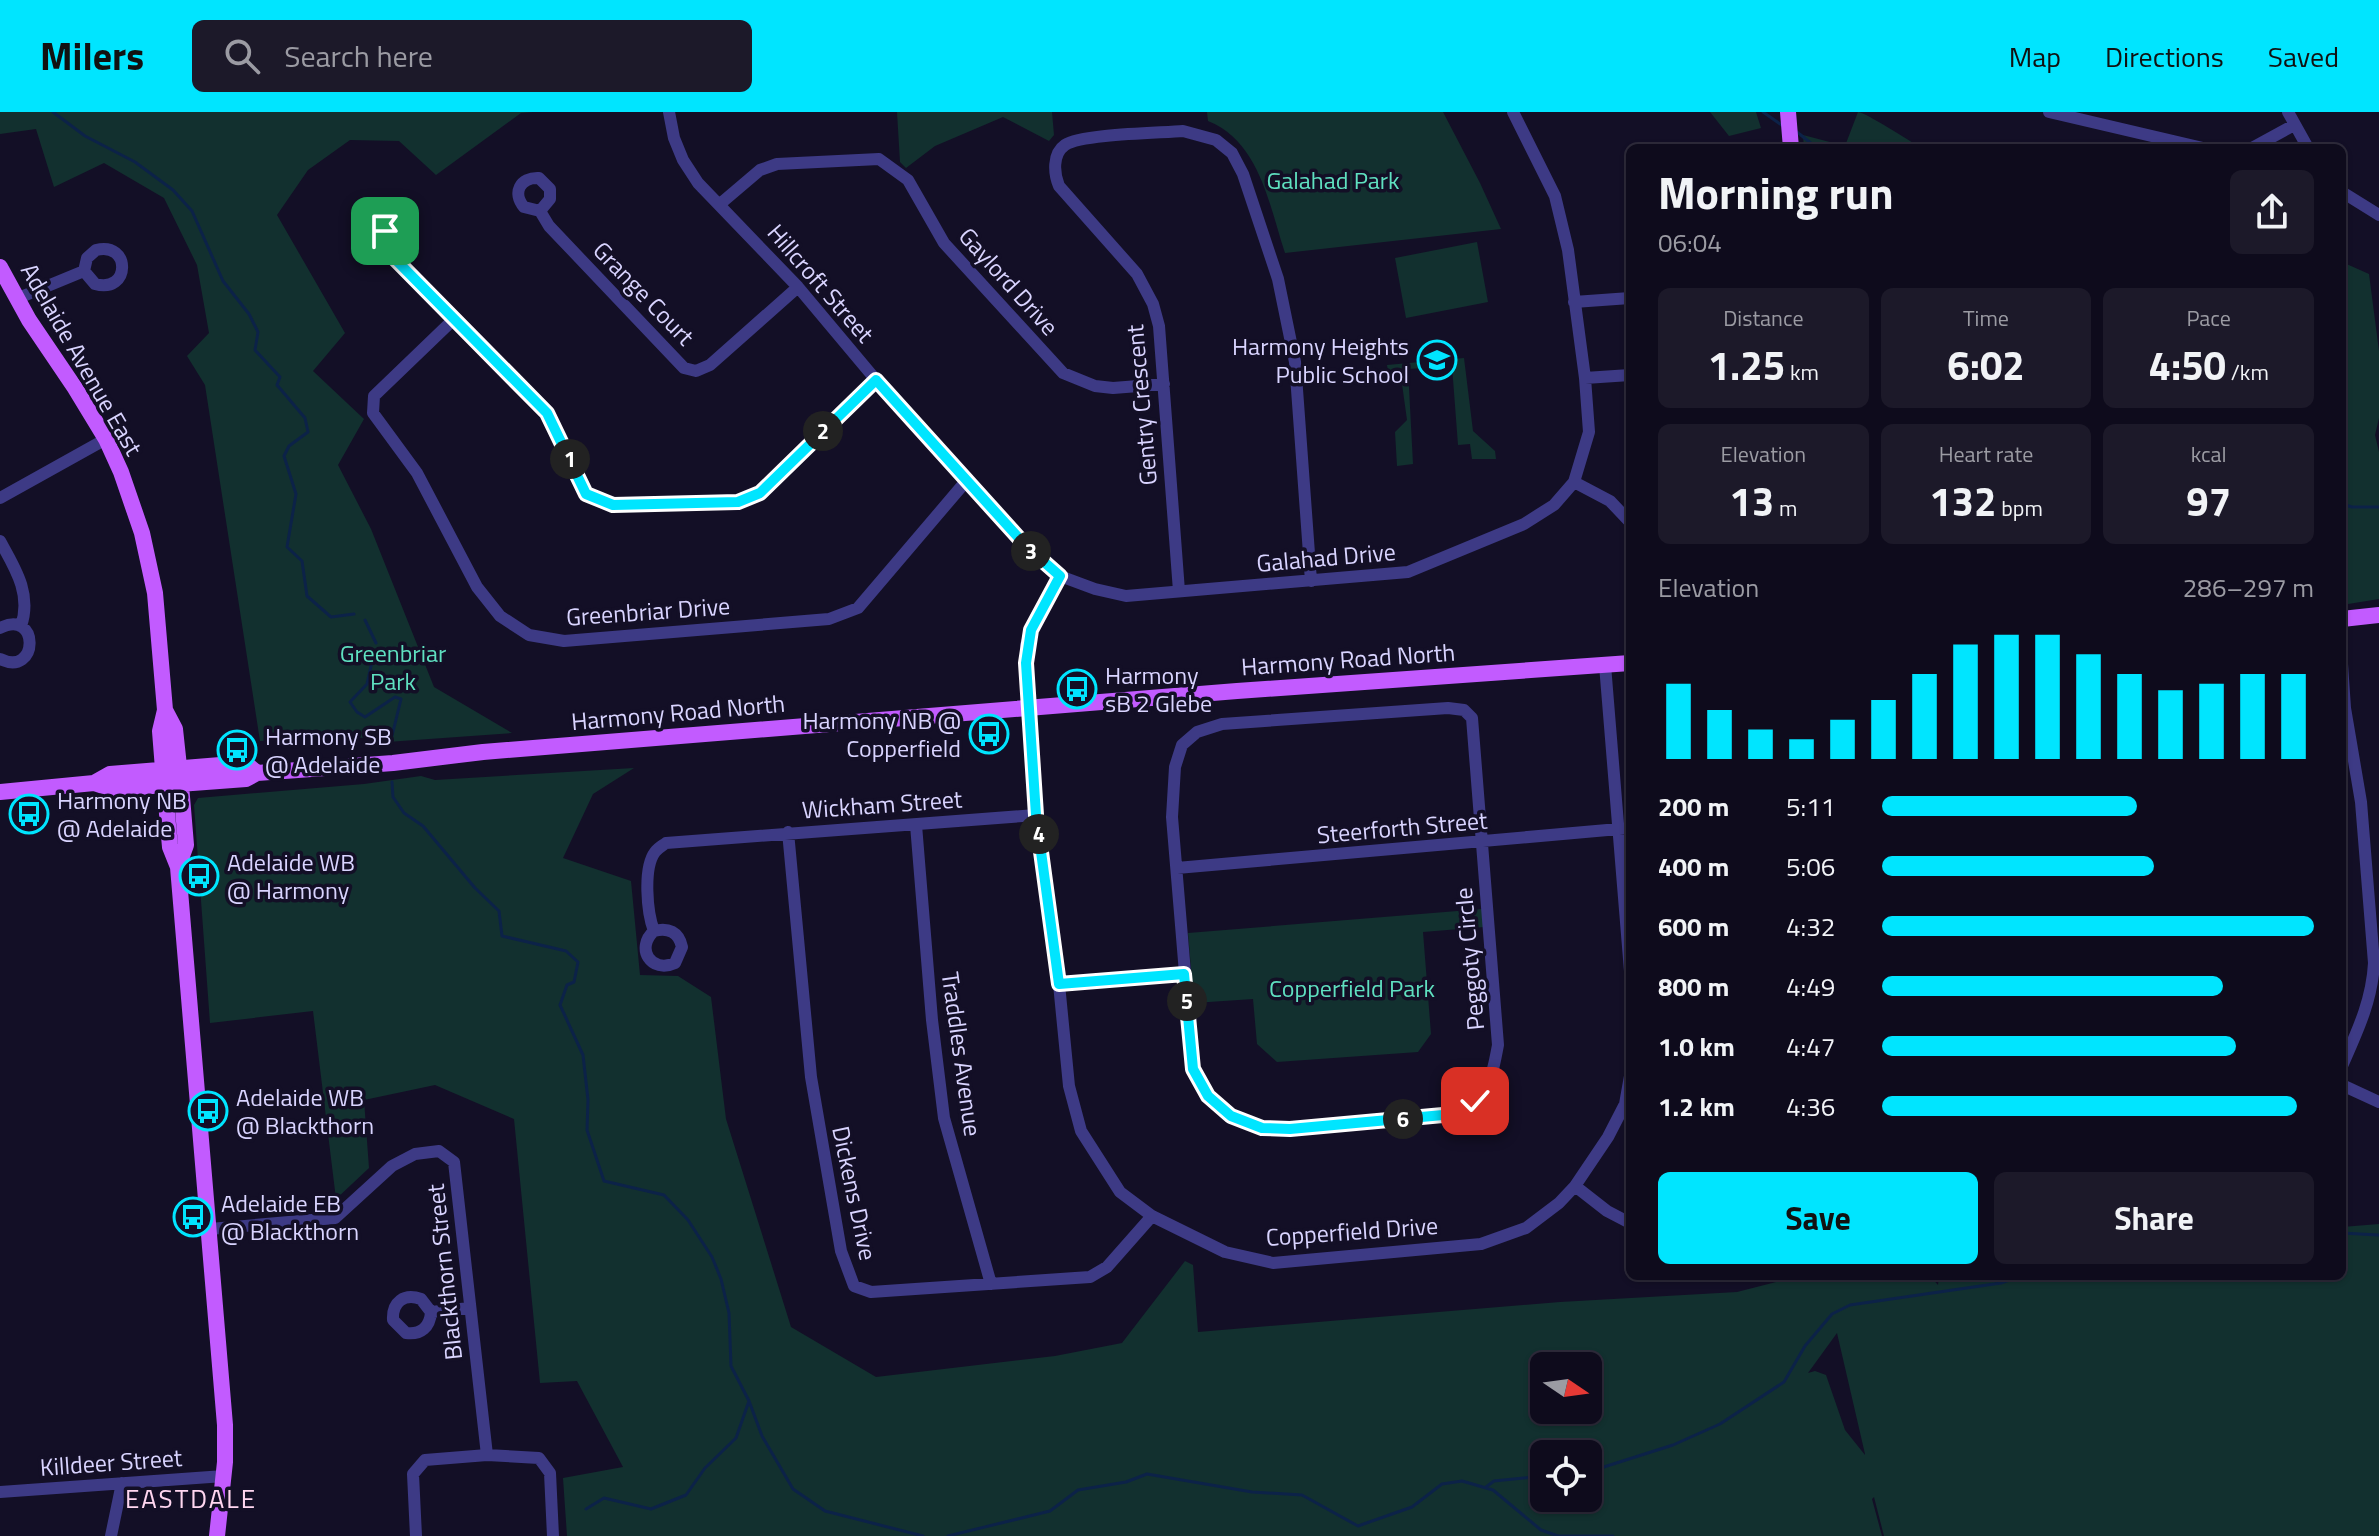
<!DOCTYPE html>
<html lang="en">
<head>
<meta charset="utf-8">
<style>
  body { margin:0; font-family:"Titillium Web",sans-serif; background:#1c1929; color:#f1f3f6; height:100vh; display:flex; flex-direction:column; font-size:30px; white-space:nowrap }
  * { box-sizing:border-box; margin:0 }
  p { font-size:26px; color:#9b9ba3 }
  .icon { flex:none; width:44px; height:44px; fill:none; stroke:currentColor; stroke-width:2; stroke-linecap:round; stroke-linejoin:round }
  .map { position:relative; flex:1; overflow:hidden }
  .side { position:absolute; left:1626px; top:32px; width:720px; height:1136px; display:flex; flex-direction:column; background:#0e0b1c; border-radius:12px; box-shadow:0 2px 6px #0004,0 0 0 2px #2e2b3b }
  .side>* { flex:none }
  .needle { width:52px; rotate:103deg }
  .controls { position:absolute; left:1530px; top:1240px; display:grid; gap:16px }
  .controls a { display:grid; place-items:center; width:72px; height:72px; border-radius:12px; background:#0e0b1c; box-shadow:0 2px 6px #0004,0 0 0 2px #2e2b3b; font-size:40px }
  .pin { position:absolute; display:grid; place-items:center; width:68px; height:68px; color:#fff; margin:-34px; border-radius:16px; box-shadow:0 4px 12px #0006 }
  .km { position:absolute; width:40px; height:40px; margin:-20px; border-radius:50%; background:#222; color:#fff; font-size:22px; line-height:40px; text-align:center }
  .round { display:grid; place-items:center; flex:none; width:84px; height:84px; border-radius:12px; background:#1c1929 }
  .headline { display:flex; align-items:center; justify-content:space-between; height:136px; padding:0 32px }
  h1 { font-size:44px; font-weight:700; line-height:60px }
  .metrics { display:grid; grid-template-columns:repeat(3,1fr); gap:12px; height:136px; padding:8px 32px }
  .metrics div { display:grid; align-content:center; border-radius:12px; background:#1c1929; text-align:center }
  .metrics b { font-size:40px; font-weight:700 }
  .metrics small { font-size:22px; font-weight:400 }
  .metrics p { font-size:22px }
  .chart { height:224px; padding:16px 32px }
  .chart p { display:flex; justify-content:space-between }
  .chart svg { width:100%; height:144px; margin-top:8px; stroke:#00e5ff; stroke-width:6 }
  .button { display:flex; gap:16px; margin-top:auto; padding:16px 32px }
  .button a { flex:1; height:92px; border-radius:12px; background:#00e5ff; color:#111; font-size:32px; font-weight:700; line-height:92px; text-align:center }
  .button a+a { background:#1c1929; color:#f1f3f6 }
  ul { padding:0 32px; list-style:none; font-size:26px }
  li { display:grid; grid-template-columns:128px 96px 1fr; align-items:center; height:60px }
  li i { height:20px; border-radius:10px; background:#00e5ff }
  header { display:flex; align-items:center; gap:48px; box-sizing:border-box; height:112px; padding:0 40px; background:#00e5ff; color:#111 }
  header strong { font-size:38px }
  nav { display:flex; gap:44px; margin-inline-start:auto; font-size:28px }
  .search { width:560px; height:72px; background:#1c1929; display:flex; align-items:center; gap:20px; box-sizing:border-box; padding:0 28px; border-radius:12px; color:#9b9ba3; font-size:30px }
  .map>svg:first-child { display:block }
  .green { fill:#12302f; fill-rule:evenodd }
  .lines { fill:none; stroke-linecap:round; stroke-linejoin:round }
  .stream { stroke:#0c2248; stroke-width:3 }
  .minor { stroke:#3d3a85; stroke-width:12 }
  .major { stroke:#c25bff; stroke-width:16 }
  .route-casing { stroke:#fff; stroke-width:16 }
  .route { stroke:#00e5ff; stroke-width:10 }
  .labels { text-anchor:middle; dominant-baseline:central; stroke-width:7; stroke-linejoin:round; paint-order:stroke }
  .park-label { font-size:24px; fill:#5fe0c0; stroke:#130f26 }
  .street-label { font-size:24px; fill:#d9d4ff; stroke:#130f26 }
  .poi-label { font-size:24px; fill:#d9d4ff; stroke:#130f26; text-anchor:start }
  .neighbourhood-label { font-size:26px; letter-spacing:2px; fill:#ffd6f0; stroke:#130f26 }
</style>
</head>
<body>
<header>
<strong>Milers</strong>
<div class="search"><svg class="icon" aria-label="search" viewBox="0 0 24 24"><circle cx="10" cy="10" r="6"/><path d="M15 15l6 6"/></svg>Search here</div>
<nav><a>Map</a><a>Directions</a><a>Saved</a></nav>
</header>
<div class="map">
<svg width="2379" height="1424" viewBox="0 0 2379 1424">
  <rect width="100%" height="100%" fill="#130f26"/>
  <path class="green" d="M0 0H533L521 1 436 63 399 29 350 28 308 58 277 103 345 221 313 259 364 307 338 353 371 417 434 575 512 621 387 630V625L260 629 205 273 187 244 209 221 197 153 164 86 104 51 54 75 36 17 0 22Z
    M897 0H1052L1054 23 1049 29 1003 5 935 34 906 56 900 50Z
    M1207 0H1443L1480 71 1501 117 1285 141C1269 93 1260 30 1208 9Z
    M1710 0H1756L1761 16 1729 24Z
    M1858 0C1867 1 1909 29 1922 36H1804L1803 23 1845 34Z
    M1477 130 1488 190 1406 206 1395 146Z
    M2342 150 2369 162 2379 239V306L2375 323 2379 340V487L2342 493Z
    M1464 246 1473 319 1495 339 1496 347H1472L1470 332 1458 333 1452 254 1408 257 1413 352 1397 354 1395 320 1407 308 1402 272H1390L1387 253Z
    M634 656 593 682 563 746 631 769 640 863 678 864 711 885 726 1007 791 1215 876 1265 1055 1244 1122 1231 1185 1149 1193 1153 1198 1220 1560 1190 1737 1180 1799 1164H1930L1938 1173 1939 1164H2342V1115L2379 1112V1424H1884L1874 1385 1872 1387 1882 1424H567L563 1366 623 1355 577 1269 540 1271 514 1007 435 973 364 988 369 1056 336 1087 313 899 210 911 194 693 198 686 364 672 421 664 435 668ZM1837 1221 1865 1342V1343L1845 1318 1826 1263 1815 1259 1808 1261ZM1544 1254H1588V1298H1544ZM1544 1342H1588V1386H1544Z
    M1482 797 1484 815 1423 820 1431 922 1418 940 1277 950 1257 932 1253 887 1194 891 1188 821Z"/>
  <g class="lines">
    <path class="stream" d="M53 0 85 24 135 50 173 78 192 99 223 169 249 202 258 220 255 238 280 265 277 273 305 306 308 320 289 334 284 344 296 382 287 435 302 449 307 484 331 505 354 502
      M1763 0 1783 14
      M1797 20 1817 36
      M2342 392 2352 395H2379
      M365 508 376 531
      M373 545 367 572 350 590 357 600 365 605 395 585 401 587 392 624
      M392 670 393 685 404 701 423 714 475 776 499 799 502 824 566 839 578 850 574 870 567 873 560 893 583 943 588 988 587 1018 604 1069 664 1083 688 1108 712 1145 721 1167 729 1201 731 1254 749 1289 762 1324 793 1377 825 1399 923 1424
      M2342 1121 2378 1123
      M1588 1360 1673 1333 1720 1312 1784 1270 1805 1234 1832 1202 1850 1193 2001 1171 2020 1164
      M1486 1375 1494 1369 1544 1364
      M586 1397 604 1386 651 1397 686 1383 705 1356 736 1326 749 1289
      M948 1424 1050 1399 1078 1378 1126 1370 1147 1362 1252 1380 1302 1383 1358 1414 1412 1395 1442 1372 1462 1369 1493 1378 1541 1418 1558 1424H1613"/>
    <path class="minor" d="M669 0 674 26 683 48 698 71 798 175 876 268 1026 434 1060 464 1095 477 1126 484 1408 460 1524 412 1554 393 1574 370 1589 320 1585 266 1568 138 1555 84 1513 0
      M2049 0 2203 36
      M2288 0 2308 36
      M2252 36 2294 13
      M2342 80 2379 103
      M720 92 760 58 777 52 879 47 908 68 944 131 1063 261 1095 274 1113 276 1164 272
      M540 99 524 95C512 81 520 65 539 66L550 77V87L540 99 549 114 684 256 696 259 710 253 798 175
      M378 127 366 126 358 119 357 104C364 94 374 93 383 100L387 114 378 127 391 143 547 301 586 382 613 393 738 390 760 381 876 268
      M16 187 84 159 87 146 96 138C131 129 131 182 95 172L84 159
      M1574 190 1630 186
      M453 208 374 284 373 301 417 361 477 475 500 504 529 523 564 529 829 507 858 496 967 368
      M1585 266 1630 263
      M1574 370 1610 389 1630 410
      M0 386 106 327
      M0 429C15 456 32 482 21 514
      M1060 464 1037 503 1026 533 1036 703 1059 872 1069 974 1081 1019 1120 1080 1152 1104 1225 1140 1273 1151 1481 1132 1526 1116 1559 1091 1575 1074 1608 1025 1625 992 1630 964
      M1179 479 1159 214 1153 192 1137 162 1059 74C1054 62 1052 42 1065 33 1081 22 1160 21 1183 19L1216 28 1232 41 1243 62 1278 167 1295 250 1311 469
      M0 516C40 496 39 566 0 547
      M2342 552 2345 596 2361 690 2374 851C2372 889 2357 920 2342 954
      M1605 553 1630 859
      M1448 596 1464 598 1472 606 1498 933C1491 971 1488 981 1454 1002L1290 1017 1262 1016 1231 1004 1208 984 1193 957 1172 705 1175 655 1182 633 1197 620 1222 612Z
      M916 713 932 908 944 1006 991 1172
      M788 720 811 965 841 1139 854 1174 871 1180 1090 1165 1107 1155 1152 1104
      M1177 756 1630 716
      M654 819C668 815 679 820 682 835L675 851C651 862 635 836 654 819 647 801 643 756 655 740 658 736 662 734 666 731L1036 703
      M1059 872 1184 862
      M2342 973 2379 990
      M1575 1074 1607 1099 1630 1111
      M210 1117 335 1106 392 1054 415 1042 439 1039 454 1050 487 1343
      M431 1200C430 1215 421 1223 406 1221L393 1208C392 1190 404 1181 421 1187L431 1200 470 1196
      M0 1380 224 1364
      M111 1424 122 1371
      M416 1424 413 1362 425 1348 487 1343 539 1346 550 1361 553 1424"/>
    <path class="major" d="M1788 0 1791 36
      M0 155 29 208 75 276 106 327 121 360 142 421 155 481 165 598 160 619 163 657 170 735 178 755 225 1313V1350L217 1424
      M2342 507 2379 503
      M165 598 175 617 181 673 186 733 178 755
      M94 671 112 677 246 667 257 661 393 651 483 640 1237 579 1630 551
      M0 680 94 671 110 662 245 651 257 661"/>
  </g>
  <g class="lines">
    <defs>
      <path id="route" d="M385 119 378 127 391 143 547 301 586 382 613 393 738 390 760 381 876 268 1026 434 1060 464 1031 518 1026 551 1036 703 1059 872 1184 862 1193 957 1208 984 1231 1004 1262 1016 1290 1017 1454 1002 1475 989"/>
    </defs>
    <use href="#route" class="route-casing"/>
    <use href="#route" class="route"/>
  </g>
  <defs>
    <symbol id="school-ring" viewBox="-11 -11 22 22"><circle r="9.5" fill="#130f26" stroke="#00e5ff" stroke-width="1.5"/><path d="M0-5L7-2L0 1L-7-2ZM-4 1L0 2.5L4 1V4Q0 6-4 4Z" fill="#00e5ff"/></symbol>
    <symbol id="bus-ring" viewBox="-11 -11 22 22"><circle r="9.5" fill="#130f26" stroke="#00e5ff" stroke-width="1.5"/><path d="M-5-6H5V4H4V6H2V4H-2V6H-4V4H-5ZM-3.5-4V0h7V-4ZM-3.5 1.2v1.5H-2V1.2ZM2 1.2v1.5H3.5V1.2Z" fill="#00e5ff"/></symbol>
  </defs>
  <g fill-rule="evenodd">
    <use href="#school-ring" x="1415" y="226" width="44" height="44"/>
    <use href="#bus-ring" x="1055" y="555" width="44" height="44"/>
    <use href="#bus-ring" x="967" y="600" width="44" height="44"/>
    <use href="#bus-ring" x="215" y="616" width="44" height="44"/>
    <use href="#bus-ring" x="7" y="680" width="44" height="44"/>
    <use href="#bus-ring" x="177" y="742" width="44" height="44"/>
    <use href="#bus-ring" x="186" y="977" width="44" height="44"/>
    <use href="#bus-ring" x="171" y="1083" width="44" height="44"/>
  </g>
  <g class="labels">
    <g class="park-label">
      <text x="1333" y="68">Galahad Park</text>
      <text x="393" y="541">Greenbriar<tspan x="393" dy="28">Park</tspan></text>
      <text x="1352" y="876">Copperfield Park</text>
    </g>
    <g class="street-label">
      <text transform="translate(1009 169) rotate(48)">Gaylord Drive</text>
      <text transform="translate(821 171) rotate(49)">Hillcroft Street</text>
      <text transform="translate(644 181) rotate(46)">Grange Court</text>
      <text transform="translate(82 247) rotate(60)">Adelaide Avenue East</text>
      <text transform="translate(1141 293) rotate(-95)">Gentry Crescent</text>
      <text transform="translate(1326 445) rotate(-5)">Galahad Drive</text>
      <text transform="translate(648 499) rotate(-4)">Greenbriar Drive</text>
      <text transform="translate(1348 547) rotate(-4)">Harmony Road North</text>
      <text transform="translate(678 600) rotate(-5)">Harmony Road North</text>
      <text transform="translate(882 692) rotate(-4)">Wickham Street</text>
      <text transform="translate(1402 715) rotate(-5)">Steerforth Street</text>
      <text transform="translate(1469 847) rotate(-95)">Peggoty Circle</text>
      <text transform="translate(962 942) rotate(82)">Traddles Avenue</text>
      <text transform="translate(855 1081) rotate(78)">Dickens Drive</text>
      <text transform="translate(1352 1119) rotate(-4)">Copperfield Drive</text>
      <text transform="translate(444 1160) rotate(-96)">Blackthorn Street</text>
      <text transform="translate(111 1350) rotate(-4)">Killdeer Street</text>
    </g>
    <g class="poi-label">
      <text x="1409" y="234" text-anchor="end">Harmony Heights<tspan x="1409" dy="28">Public School</tspan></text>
      <text x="1105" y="563">Harmony<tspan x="1105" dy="28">sB 2 Glebe</tspan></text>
      <text x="961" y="608" text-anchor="end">Harmony NB @<tspan x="961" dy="28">Copperfield</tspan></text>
      <text x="265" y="624">Harmony SB<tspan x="265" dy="28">@ Adelaide</tspan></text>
      <text x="57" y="688">Harmony NB<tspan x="57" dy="28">@ Adelaide</tspan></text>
      <text x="227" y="750">Adelaide WB<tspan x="227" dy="28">@ Harmony</tspan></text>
      <text x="236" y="985">Adelaide WB<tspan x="236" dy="28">@ Blackthorn</tspan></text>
      <text x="221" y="1091">Adelaide EB<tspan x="221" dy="28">@ Blackthorn</tspan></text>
    </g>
    <g class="neighbourhood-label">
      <text x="191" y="1386">EASTDALE</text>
    </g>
  </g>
</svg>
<div class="controls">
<a><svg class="needle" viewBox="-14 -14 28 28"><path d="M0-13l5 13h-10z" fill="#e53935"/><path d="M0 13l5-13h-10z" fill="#9b9ba3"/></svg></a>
<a><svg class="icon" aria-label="locate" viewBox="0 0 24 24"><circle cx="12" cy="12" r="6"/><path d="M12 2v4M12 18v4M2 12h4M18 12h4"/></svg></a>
</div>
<div class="pin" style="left:385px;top:119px;background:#1e9e55"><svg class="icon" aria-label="arrive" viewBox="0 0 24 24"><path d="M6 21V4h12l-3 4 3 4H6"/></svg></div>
<div class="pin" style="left:1475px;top:989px;background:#d93025"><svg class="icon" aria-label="check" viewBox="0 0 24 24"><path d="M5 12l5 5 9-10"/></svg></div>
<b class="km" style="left:570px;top:347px">1</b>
<b class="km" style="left:823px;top:319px">2</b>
<b class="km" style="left:1031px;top:439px">3</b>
<b class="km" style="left:1039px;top:722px">4</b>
<b class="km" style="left:1187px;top:889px">5</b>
<b class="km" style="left:1403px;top:1007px">6</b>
<section class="side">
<div class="headline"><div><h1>Morning run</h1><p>06:04</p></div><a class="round"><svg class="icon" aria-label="share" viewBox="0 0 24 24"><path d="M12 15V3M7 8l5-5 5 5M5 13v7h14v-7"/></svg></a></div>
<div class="metrics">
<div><p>Distance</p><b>1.25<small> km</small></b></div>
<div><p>Time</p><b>6:02</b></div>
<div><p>Pace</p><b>4:50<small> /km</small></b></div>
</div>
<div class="metrics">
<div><p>Elevation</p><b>13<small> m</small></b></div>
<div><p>Heart rate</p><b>132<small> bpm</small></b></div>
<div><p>kcal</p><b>97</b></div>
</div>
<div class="chart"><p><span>Elevation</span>286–297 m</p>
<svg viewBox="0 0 160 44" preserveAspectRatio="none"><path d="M5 44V21M15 44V29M25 44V35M35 44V38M45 44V32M55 44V26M65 44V18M75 44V9M85 44V6M95 44V6M105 44V12M115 44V18M125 44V23M135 44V21M145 44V18M155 44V18"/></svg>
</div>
<ul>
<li><b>200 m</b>5:11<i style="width:59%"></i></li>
<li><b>400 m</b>5:06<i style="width:63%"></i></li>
<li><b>600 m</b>4:32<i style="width:100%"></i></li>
<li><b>800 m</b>4:49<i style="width:79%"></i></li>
<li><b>1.0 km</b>4:47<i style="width:82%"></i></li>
<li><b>1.2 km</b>4:36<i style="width:96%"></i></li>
</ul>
<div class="button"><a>Save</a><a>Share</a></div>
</section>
</div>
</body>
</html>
